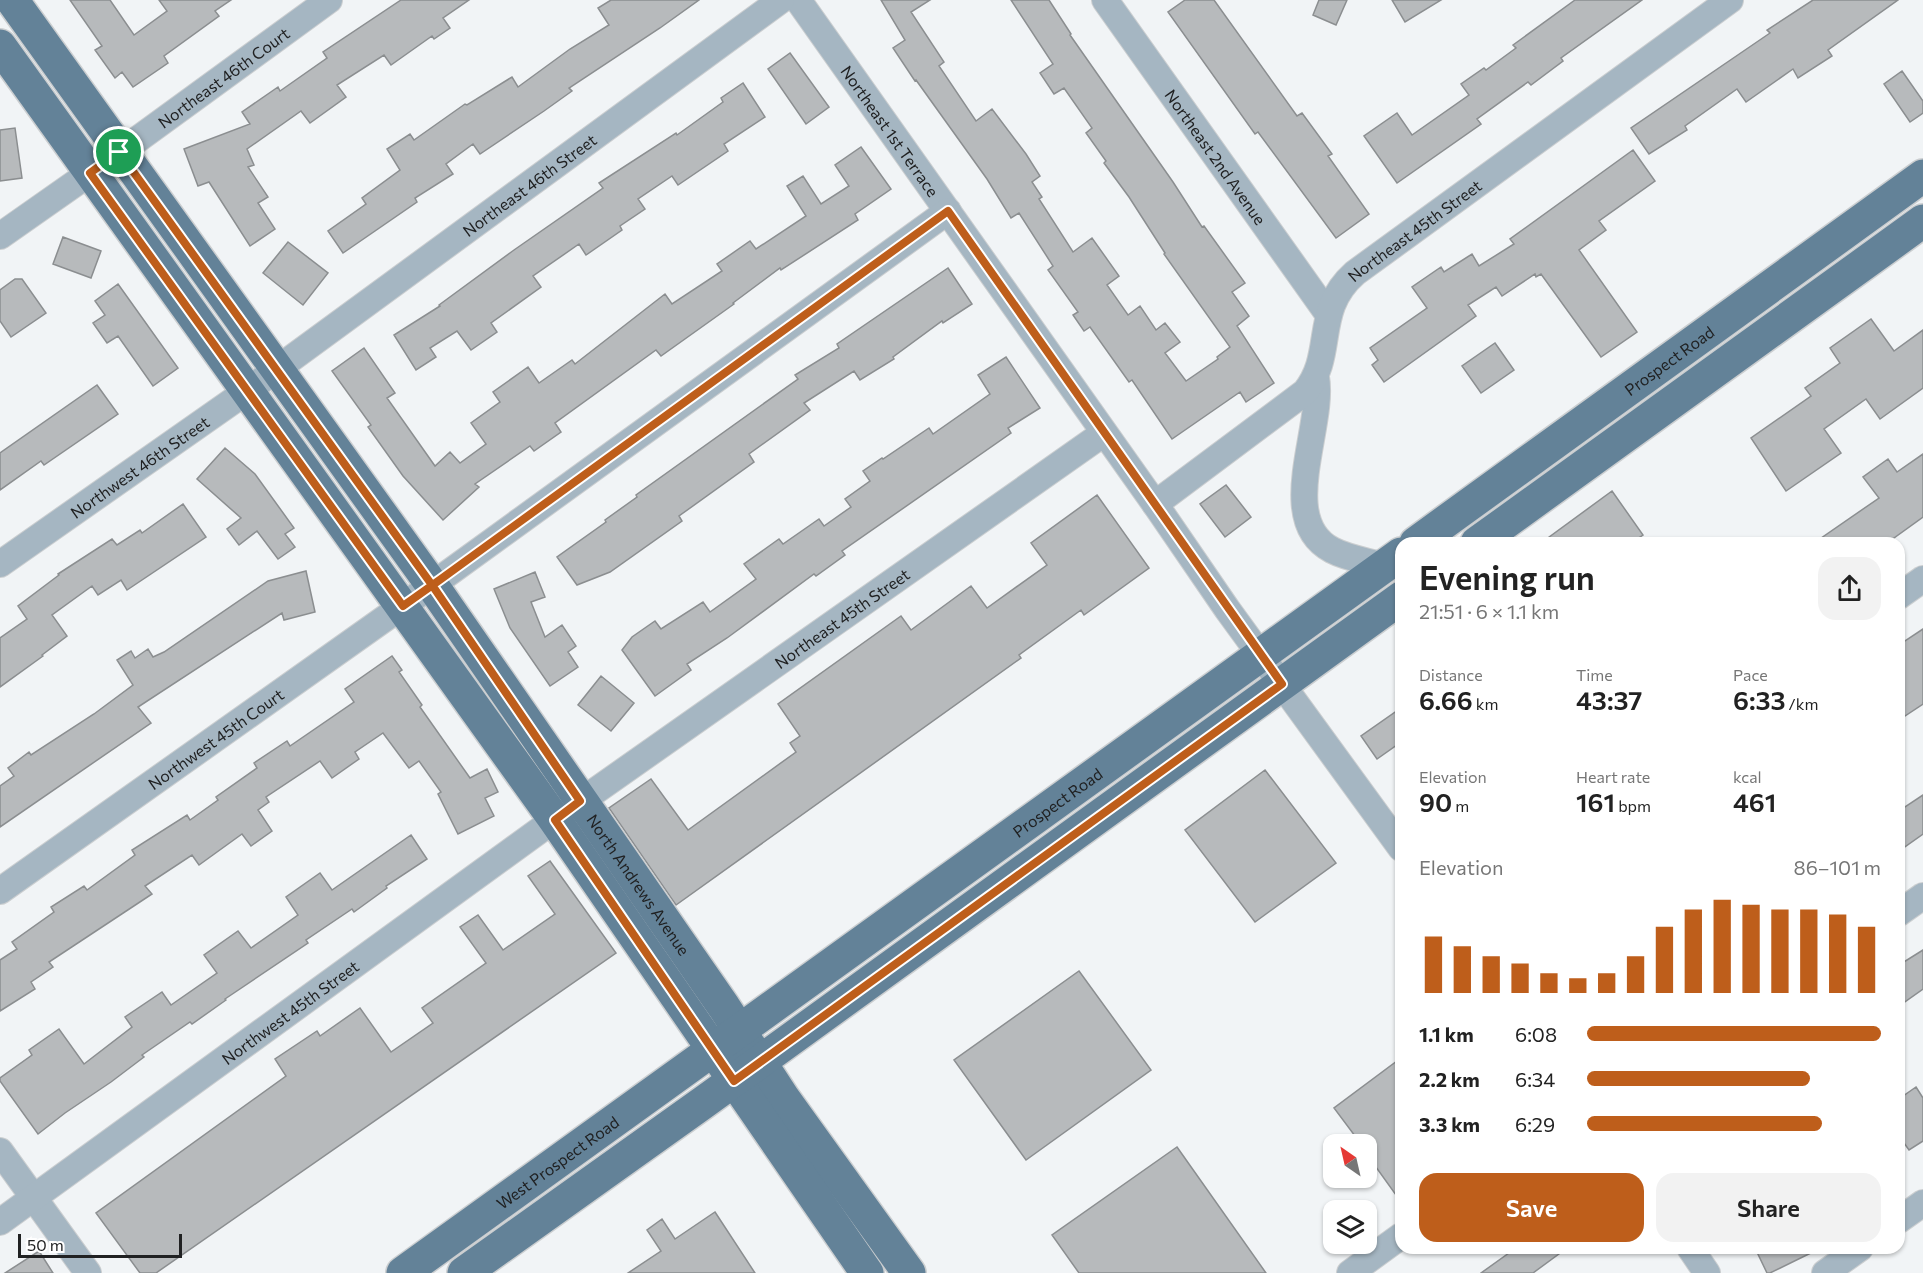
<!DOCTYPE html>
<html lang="en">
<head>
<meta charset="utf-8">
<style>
  body { margin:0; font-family:Commissioner,sans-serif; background:#f2f2f2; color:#222; height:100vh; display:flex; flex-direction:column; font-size:22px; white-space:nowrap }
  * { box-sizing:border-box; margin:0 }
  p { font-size:20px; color:#767676 }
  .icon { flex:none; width:33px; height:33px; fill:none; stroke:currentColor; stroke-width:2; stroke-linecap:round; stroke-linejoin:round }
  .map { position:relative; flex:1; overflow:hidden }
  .drawer { position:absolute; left:1395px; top:537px; width:510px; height:717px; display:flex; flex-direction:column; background:#fff; border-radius:18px; box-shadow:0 2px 4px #0004 }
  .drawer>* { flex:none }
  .needle { width:39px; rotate:326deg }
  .tools { position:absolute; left:1323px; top:1134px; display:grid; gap:12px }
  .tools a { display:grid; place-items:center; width:54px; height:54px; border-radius:12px; background:#fff; box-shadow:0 2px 4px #0004; font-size:30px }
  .scale { position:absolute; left:18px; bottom:15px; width:164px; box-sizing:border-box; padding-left:6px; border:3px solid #202122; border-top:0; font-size:16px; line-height:21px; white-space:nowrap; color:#202122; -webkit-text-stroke:4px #fff; paint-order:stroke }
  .pin { position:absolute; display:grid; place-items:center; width:51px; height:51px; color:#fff; margin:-26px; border:3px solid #fff; border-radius:50%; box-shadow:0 2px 6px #0007 }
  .round { display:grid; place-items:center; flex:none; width:63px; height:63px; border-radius:18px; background:#f2f2f2 }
  .headline { display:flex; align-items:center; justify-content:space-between; height:102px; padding:0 24px }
  h1 { font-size:33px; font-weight:600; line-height:45px }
  .metrics { display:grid; grid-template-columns:repeat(3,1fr); gap:9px; height:102px; padding:6px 24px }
  .metrics div { display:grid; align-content:center }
  .metrics b { font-size:26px; font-weight:600 }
  .metrics small { font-size:16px; font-weight:400 }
  .metrics p { font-size:16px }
  .chart { height:168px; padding:12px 24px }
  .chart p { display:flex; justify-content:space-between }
  .chart svg { width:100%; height:108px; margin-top:6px; stroke:#be5e1b; stroke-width:6 }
  .cta { display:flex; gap:12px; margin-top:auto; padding:12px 24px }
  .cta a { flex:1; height:69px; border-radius:18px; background:#be5e1b; color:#fff; font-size:24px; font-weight:600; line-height:69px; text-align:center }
  .cta a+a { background:#f2f2f2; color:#222 }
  ul { padding:0 24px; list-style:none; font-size:20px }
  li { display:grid; grid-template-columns:96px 72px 1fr; align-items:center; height:45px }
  li i { height:15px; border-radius:8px; background:#be5e1b }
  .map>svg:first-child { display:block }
  .building { fill:#b7babc; stroke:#8b8e90; stroke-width:1.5 }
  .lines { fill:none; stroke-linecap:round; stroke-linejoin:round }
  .minor-casing { stroke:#cbced0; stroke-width:28 }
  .major-casing { stroke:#cbced0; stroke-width:36 }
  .minor { stroke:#a5b6c2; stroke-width:26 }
  .major { stroke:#638298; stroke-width:33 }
  .route-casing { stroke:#fff; stroke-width:12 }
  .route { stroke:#be5e1b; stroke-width:8 }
  .labels { text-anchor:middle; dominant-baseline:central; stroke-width:4.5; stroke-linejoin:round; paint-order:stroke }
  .street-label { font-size:16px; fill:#202122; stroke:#fff }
</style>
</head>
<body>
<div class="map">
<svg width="1923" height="1273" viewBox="0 0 1923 1273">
  <rect width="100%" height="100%" fill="#f1f4f6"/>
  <path class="building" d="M70 0H110L134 35 167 11 159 0H231L215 11 219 16 164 56 168 63 133 87 122 72 115 78 95 50 102 46Z
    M401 0H469L443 18 450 28 434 39 432 36 391 65 384 55 337 85 346 97 310 123 301 111 247 149 254 165 248 167 268 197 258 203 275 229 250 246 209 182 198 186 184 149 250 124 242 112 278 87 280 91 327 58 323 52Z
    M611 0H699L660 28 569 88 572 91 544 111 480 154 473 144 446 164 453 174 415 198 417 202 343 253 328 231 366 204 362 198 400 170 387 149 410 134 414 140 465 104 467 105 512 77 518 87 570 49 609 25 598 8Z
    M881 0H930L911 12 944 62 939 66 976 121 992 109 1026 154 1040 176 1032 182 1042 197 1039 199 1073 252 1092 238 1119 276 1107 285 1128 315 1140 306 1156 330 1165 323 1180 342 1165 353 1186 381 1218 359 1217 357 1230 347 1164 254 1165 253 1129 197 1104 163 1106 161 1086 133 1092 128 1064 88 1054 94 1040 73 1053 64 1011 0H1049L1071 34 1070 35 1173 182 1202 227 1204 226 1245 283 1232 292 1249 316 1237 326 1274 383 1246 402 1240 392 1172 439 1132 380 1129 382 1090 327 1084 331 1073 315 1078 312 1048 270 1053 266 1019 213 1011 218 987 179 916 80 915 81 893 48 905 40Z
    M1185 0H1214L1297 116 1302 113 1332 154 1328 156 1369 214 1336 238 1258 132 1255 134 1168 12Z
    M1319 0H1347L1336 25 1313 15Z
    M1392 0H1441L1405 22Z
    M1575 0H1642L1561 58 1563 61 1531 85 1528 82 1477 119 1481 124 1397 183 1364 136 1397 113 1412 135 1469 95 1461 84 1484 68 1486 70 1516 48 1513 45Z
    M1813 0H1898L1828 50 1832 56 1798 78 1793 69 1746 102 1737 89 1685 126 1687 130 1649 154 1631 128 1770 33 1767 30Z
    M790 53 829 107 806 124 768 69Z
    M1902 71 1923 101V113L1910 122 1884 84Z
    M743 83 765 117 724 144 728 151 678 185 672 176 638 199 645 209 620 226 622 230 586 255 579 244 533 276 541 287 491 323 497 332 471 350 457 331 430 348 436 357 416 370 394 335 440 306 439 305 514 250 603 188 599 183 676 133 677 135 723 102 721 98Z
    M15 128 22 178 0 181V130Z
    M861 147 891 189 855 214 858 220 781 270 780 268 733 303 734 304 661 356 656 350 555 423 561 432 534 451 530 446 475 484 479 487 443 520 403 476 368 427 371 425 332 371 364 348 395 393 387 398 435 466 450 452 460 463 486 444 471 423 500 402 493 392 528 367 539 383 572 360 575 364 665 294 672 304 722 271 717 264 750 241 756 249 806 216 787 186 803 176 821 204 849 186 835 165Z
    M1633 150 1655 181 1599 221 1606 230 1579 250 1637 332 1601 357 1541 274 1536 277 1535 274 1502 296 1496 287 1468 305 1476 316 1384 382 1372 365 1378 360 1370 348 1427 308 1412 287 1441 267 1444 272 1472 254 1479 266 1514 244 1510 239Z
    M63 237 101 251 91 278 53 264Z
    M288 242 328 273 303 305 263 273Z
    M948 268 972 304 943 323 942 321 893 357 894 359 860 380 854 371 804 403 810 410 749 454 754 462 679 516 682 521 610 572 577 585 557 557 606 522 605 520 637 497 636 495 798 379 795 375 839 348 837 344Z
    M15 279H22L46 313 11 337 0 321V290Z
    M118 284 178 368 153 386 118 336 107 343 93 323 105 315 95 301Z
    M1871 319 1894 351 1923 330V388L1880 419 1866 399 1824 429 1841 453 1786 491 1751 438 1811 396 1805 388 1840 363 1830 348Z
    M1495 343 1514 370 1481 393 1462 366Z
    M1006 357 1040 408 1008 428 1011 433 842 551 845 555 816 576 814 574 727 638 687 664 691 670 655 696 622 650 632 637 655 621 661 629 703 602 710 612 756 579 744 564 779 539 783 544 819 519 824 526 851 507 845 499 870 481 863 471 882 458 883 459 929 428 933 434 990 394 978 375Z
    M97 385 118 414 44 465 41 461 0 490V453Z
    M225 448 255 474 294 528 285 534 295 547 278 559 257 531 239 545 227 529 241 518 197 479Z
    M1923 454V517L1887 543H1814L1879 498 1863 477 1888 459 1897 472Z
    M1226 485 1251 517 1225 537 1200 504Z
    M1612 491 1643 535 1631 543H1541Z
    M1097 495 1149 568 1084 615 1081 610 1019 655 1021 658 676 905 609 808 651 779 688 830 796 752 790 743 800 736 778 704 901 616 911 630 971 586 987 608 1047 565 1031 543Z
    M183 504 206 537 127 590 121 580 98 595 92 586 52 615 67 636 42 655 43 656 0 687V638L27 619 18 606 59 575 58 574 112 539 117 545 140 530 142 533Z
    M306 571 315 612 284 620 282 613 138 707 151 723 0 827V786L14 776 8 768 29 752 31 755 94 714 133 685 117 660 131 651 135 658 148 649 153 657 164 652 268 581Z
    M535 572 545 597 531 602 545 637 562 625 576 646 568 652 578 667 550 686 510 628 494 589Z
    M1923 629V704L1905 716 1899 707V645Z
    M392 656 402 670 399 672 422 705 420 707 470 778 487 769 498 792 485 798 494 816 458 834 438 794 441 792 419 761 409 768 383 733 355 752 359 759 332 778 320 761 266 797 269 802 258 810 272 831 251 846 242 834 199 865 192 855 145 886 152 894 49 962 53 967 31 982 35 989 0 1011V960L17 949 12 942 54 912 51 907 84 886 87 890 135 855 132 850 187 815 190 820 218 800 216 797 257 768 254 763 287 741 290 746 354 702 345 689Z
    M601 676 634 703 611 731 578 705Z
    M1401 708V742L1377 759 1361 736Z
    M1265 770 1336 863 1255 922 1185 830Z
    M1923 795V834L1899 851V811Z
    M411 835 427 859 386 886 387 888 354 912 352 909 306 940 308 943 225 999 226 1000 192 1024 190 1022 142 1055 144 1057 111 1082 65 1113 38 1134 0 1081V1078L32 1055 29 1050 59 1029 84 1064 132 1027 125 1017 162 992 171 1005 217 973 204 955 238 931 251 948 298 915 286 897 320 873 332 890Z
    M550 861 616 953 156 1273H140L96 1213 286 1076 275 1059 317 1031 320 1036 360 1008 391 1052 433 1023 422 1008 486 963 460 927 478 915 503 950 555 914 528 876Z
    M1923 950V989L1899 1006V965Z
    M1079 971 1151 1070 1026 1160 954 1060Z
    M1401 1058V1202L1368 1156 1366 1144H1361L1334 1108Z
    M1916 1087 1923 1098V1141L1909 1150 1899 1136V1099Z
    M1177 1147 1266 1273H1079L1052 1235Z
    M715 1212 755 1273H628L661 1251 647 1230 662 1219 675 1239Z
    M1516 1248H1567L1533 1273H1481Z
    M1755 1248H1821L1770 1273H1767Z
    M39 1251 53 1273H5Z"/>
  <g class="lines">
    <defs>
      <g id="minor">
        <path id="s1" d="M798 0 1155 504 1227 609 1401 848"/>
        <path id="s2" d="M1105 0 1328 314"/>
        <path id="s3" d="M0 236 134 142 329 0"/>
        <path d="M1316 377C1325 426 1275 520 1332 550 1347 558 1367 561 1384 566"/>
        <path id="s4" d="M1155 504 1305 392C1336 354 1312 311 1355 273L1730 0"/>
        <path id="s5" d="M0 564 247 391 781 0"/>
        <path d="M1899 596 1923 579"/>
        <path id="s6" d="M0 891 432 585 948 211"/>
        <path d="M1899 913 1923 896"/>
        <path d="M0 1151 88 1273"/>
        <path d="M1899 1220 1923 1203"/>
        <path id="s7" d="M0 1222 540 830 1104 433"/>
        <path d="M1690 1248 1707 1273"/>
        <path d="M1350 1273 1401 1236"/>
        <path d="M1825 1273 1860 1248"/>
      </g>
      <g id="major">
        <path id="s8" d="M12 0 432 585 724 1007 784 1099 909 1273"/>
        <path d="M0 46 555 820 867 1273"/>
        <path id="s9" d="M1416 543 1923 176"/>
        <path d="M1477 543 1923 221"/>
        <path id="s10" d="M403 1273 1401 554"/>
        <path d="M464 1273 704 1102 1401 598"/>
      </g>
    </defs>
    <use href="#minor" class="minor-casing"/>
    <use href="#major" class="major-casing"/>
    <use href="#minor" class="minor"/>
    <use href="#major" class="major"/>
  </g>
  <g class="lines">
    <defs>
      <path id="route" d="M119 152 432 585 580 801 555 820 734 1081 1282 684 948 211 441 579 403 606 90 173 119 152"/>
    </defs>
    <use href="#route" class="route-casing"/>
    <use href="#route" class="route"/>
  </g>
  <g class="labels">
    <g class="street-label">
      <text stroke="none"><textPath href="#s3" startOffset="274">Northeast 46th Court</textPath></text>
      <text stroke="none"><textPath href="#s1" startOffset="160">Northeast 1st Terrace</textPath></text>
      <text stroke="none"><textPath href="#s2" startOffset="192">Northeast 2nd Avenue</textPath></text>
      <text stroke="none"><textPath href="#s5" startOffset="651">Northeast 46th Street</textPath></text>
      <text stroke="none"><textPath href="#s4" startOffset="392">Northeast 45th Street</textPath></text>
      <text stroke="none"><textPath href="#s9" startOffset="312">Prospect Road</textPath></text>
      <text stroke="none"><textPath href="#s5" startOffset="170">Northwest 46th Street</textPath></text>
      <text stroke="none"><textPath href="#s7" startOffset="1036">Northeast 45th Street</textPath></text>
      <text stroke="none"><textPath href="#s6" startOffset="264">Northwest 45th Court</textPath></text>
      <text stroke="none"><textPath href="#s10" startOffset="806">Prospect Road</textPath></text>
      <text stroke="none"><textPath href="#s8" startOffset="1084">North Andrews Avenue</textPath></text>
      <text stroke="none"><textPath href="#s7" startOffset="358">Northwest 45th Street</textPath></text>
      <text stroke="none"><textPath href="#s10" startOffset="190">West Prospect Road</textPath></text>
    </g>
  </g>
</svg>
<div class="tools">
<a><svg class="needle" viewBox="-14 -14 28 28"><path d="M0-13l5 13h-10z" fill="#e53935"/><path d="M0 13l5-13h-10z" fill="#767676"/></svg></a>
<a><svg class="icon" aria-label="layers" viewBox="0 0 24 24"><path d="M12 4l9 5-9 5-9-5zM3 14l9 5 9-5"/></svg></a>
</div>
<div class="scale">50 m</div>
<div class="pin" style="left:119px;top:152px;background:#1e9e55"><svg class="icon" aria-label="arrive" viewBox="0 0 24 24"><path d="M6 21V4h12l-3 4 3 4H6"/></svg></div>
<section class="drawer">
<div class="headline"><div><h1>Evening run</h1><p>21:51 · 6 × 1.1 km</p></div><a class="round"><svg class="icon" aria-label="share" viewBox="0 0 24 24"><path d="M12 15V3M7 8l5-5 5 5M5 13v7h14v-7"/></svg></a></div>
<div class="metrics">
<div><p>Distance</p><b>6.66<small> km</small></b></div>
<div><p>Time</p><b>43:37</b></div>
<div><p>Pace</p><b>6:33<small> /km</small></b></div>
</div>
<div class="metrics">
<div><p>Elevation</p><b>90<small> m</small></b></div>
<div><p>Heart rate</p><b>161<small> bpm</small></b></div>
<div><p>kcal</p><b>461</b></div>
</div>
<div class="chart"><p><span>Elevation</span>86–101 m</p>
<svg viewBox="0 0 160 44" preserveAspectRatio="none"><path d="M5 44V21M15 44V25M25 44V29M35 44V32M45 44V36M55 44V38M65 44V36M75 44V29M85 44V17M95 44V10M105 44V6M115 44V8M125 44V10M135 44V10M145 44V12M155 44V17"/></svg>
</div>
<ul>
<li><b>1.1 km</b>6:08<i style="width:100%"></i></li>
<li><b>2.2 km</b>6:34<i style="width:76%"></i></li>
<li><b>3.3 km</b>6:29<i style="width:80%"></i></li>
</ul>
<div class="cta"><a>Save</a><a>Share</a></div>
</section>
</div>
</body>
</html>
